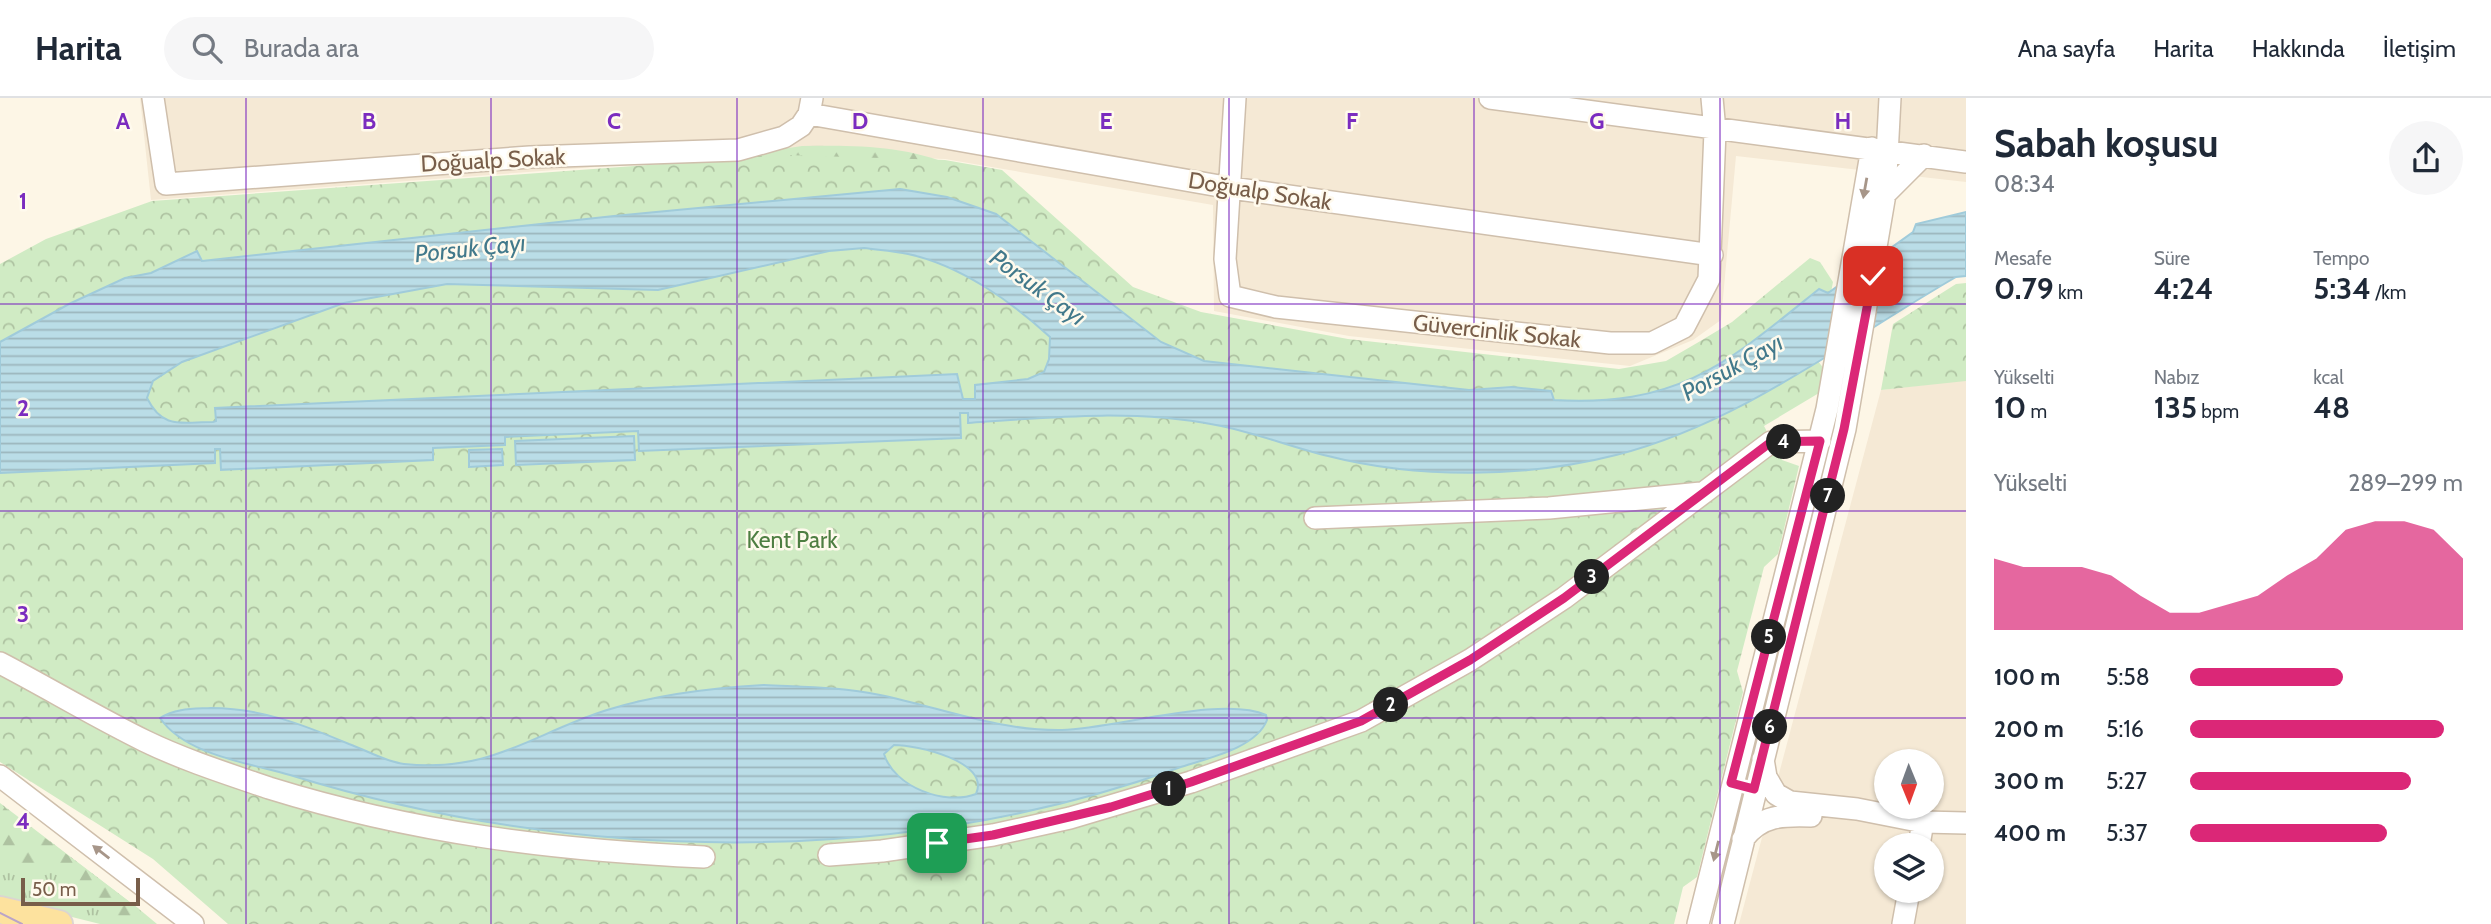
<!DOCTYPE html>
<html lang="tr">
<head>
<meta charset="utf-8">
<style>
  body { margin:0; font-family:Cabin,sans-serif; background:#f6f6f7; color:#1f2937; height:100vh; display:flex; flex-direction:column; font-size:26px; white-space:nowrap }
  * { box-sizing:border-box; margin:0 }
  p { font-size:23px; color:#747a83 }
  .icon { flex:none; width:38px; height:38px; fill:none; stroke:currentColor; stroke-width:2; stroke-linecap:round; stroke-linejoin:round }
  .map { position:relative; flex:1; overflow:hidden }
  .details { display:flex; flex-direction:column; background:#fff; width:525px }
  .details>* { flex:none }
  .needle { width:46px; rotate:179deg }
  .tools { position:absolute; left:1874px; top:651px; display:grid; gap:14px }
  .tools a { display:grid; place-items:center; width:70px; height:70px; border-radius:50%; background:#fff; box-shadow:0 2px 5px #0004; font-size:35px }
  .scale { position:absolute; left:21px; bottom:18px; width:119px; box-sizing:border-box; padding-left:7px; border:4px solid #785e4a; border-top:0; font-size:19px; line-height:24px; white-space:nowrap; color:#785e4a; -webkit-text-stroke:5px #fffaed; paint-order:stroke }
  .pin { position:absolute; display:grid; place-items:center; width:60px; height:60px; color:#fff; margin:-30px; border-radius:14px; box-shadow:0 4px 10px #0006 }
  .km { position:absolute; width:35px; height:35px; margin:-18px; border-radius:50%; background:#222; color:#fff; font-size:19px; line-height:35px; text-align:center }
  .round { display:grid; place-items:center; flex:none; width:74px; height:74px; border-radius:37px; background:#f6f6f7 }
  .head { display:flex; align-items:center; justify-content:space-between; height:119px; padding:0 28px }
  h1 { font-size:38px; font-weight:700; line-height:52px }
  .stats { display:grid; grid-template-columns:repeat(3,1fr); gap:10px; height:119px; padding:7px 28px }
  .stats div { display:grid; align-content:center }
  .stats b { font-size:30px; font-weight:700 }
  .stats small { font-size:19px; font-weight:400 }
  .stats p { font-size:19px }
  .chart { height:196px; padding:14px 28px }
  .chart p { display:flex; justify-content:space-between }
  .chart svg { width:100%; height:126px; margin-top:7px; fill:#db2777; opacity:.7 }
  ul { padding:0 28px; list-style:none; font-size:23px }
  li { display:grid; grid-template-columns:112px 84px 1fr; align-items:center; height:52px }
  li i { height:18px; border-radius:9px; background:#db2777 }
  header { display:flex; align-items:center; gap:42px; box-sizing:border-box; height:98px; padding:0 35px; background:#fff; border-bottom:2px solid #e0e1e3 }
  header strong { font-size:33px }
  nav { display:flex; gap:38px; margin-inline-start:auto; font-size:24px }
  .search { width:490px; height:63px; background:#f6f6f7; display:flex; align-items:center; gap:18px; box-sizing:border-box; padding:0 24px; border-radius:38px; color:#747a83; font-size:26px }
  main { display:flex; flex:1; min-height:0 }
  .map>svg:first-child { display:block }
  .residential { fill:#f5e9d5; fill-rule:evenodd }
  .grass { fill:url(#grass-tufts) }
  .forest { fill:url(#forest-firs) }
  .park { fill:url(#park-crowns) }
  .water { fill:url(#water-rules); stroke:#a0cbda; stroke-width:2; fill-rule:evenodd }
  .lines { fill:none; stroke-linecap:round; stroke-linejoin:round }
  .minor-casing { stroke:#cfbfac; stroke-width:24 }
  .major-casing { stroke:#dcd5d0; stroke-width:30 }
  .minor { stroke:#fff; stroke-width:21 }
  .major { stroke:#fde29e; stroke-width:26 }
  .tram { stroke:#baa4c8; stroke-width:2 }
  .oneway { fill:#a79689 }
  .route-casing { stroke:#fff; stroke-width:14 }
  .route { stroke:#db2777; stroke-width:9 }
  .grid { fill:none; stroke:#7b2cbf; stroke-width:2; stroke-opacity:0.55 }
  .labels { text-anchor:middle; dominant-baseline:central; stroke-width:5; stroke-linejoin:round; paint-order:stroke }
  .street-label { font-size:23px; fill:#785e4a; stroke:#fffaed }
  .park-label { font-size:23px; fill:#4e7e42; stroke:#fffaed }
  .water-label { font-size:24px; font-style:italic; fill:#42798b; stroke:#fffaed }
  .grid-label { font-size:23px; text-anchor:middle; font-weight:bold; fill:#7b2cbf; stroke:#fffaed; stroke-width:5; stroke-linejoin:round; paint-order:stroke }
</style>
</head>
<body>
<header>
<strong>Harita</strong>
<div class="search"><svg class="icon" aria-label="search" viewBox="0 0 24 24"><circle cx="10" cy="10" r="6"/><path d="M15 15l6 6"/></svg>Burada ara</div>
<nav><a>Ana sayfa</a><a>Harita</a><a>Hakkında</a><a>İletişim</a></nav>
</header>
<main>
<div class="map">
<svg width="1966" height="826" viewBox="0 0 1966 826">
  <defs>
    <pattern id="grass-tufts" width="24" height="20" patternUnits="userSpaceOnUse" patternTransform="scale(1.75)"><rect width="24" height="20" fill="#d0ebc4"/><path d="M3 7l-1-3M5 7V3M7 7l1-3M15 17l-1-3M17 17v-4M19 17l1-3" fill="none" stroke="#aec2a1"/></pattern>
    <pattern id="forest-firs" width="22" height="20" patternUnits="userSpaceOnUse" patternTransform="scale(1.75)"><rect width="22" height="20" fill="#d0ebc4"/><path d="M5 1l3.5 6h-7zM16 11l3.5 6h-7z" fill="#aec2a1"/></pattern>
    <pattern id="park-crowns" width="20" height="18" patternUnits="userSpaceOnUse" patternTransform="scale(1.75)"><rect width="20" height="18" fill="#d0ebc4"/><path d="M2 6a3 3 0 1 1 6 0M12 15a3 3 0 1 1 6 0" fill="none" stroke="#aec2a1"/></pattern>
    <pattern id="water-rules" width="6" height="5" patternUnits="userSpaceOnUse" patternTransform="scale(1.75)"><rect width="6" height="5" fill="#badde7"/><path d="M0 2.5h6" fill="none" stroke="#9cb6bd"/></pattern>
  </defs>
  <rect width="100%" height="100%" fill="#fdf6e6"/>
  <path class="residential" d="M140 0H1966V84L1736 58 1721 222 1693 242 1630 268 1349 238 1214 213 1213 107 945 61 785 55 151 102Z
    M1966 282V826H1739L1881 292ZM1886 663H1932V709H1886ZM1886 747H1932V793H1886Z"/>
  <path class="grass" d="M0 705 139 811 157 826H100L0 801Z"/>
  <path class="forest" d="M802 48C855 47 905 47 954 68L754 93 748 56Z
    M0 706 139 811 145 824C110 826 108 814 88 794 76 782 60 774 46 765L38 773 21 778 0 764Z"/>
  <path class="park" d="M785 57 945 62 1002 72 1133 189 1201 214 1348 241 1619 271 1666 263 1697 245 1732 224 1810 160 1820 164 1833 184 1818 263 1824 271 1819 295 1764 328 1782 362 1799 368 1778 456 1764 469 1737 573 1743 594 1697 779 1683 789 1674 826H228L153 761 0 664V166L46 141 152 103Z
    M1966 185V283L1881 292 1893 226 1956 186Z"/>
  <path class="water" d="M900 91 947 99 996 116 1161 244 1204 263 1469 292 1512 289 1551 293 1554 302C1680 309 1727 265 1819 191L1828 195 1913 134 1916 126 1966 114V178L1956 179C1845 243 1741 325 1616 357 1526 380 1418 381 1328 358 1290 349 1254 334 1216 327 1134 311 1051 319 968 325V315H960L961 340 639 353 638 333 505 339V347L433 350V362L221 372 220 351H215V365L0 375V244L69 206 125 180 151 175 197 153 202 163 614 118ZM864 150C879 152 894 153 908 156 960 167 1012 204 1050 239L1049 261 1044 274 1028 281 975 287V301H963L957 276 215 310 216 323 213 324C181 324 163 332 147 300L153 283 182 264 344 205 447 186 658 192 829 153Z
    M634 338 635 362 516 367 515 343Z
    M502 351 503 367 469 369V352Z
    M764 587C803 589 842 589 880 597 942 610 998 633 1062 632 1114 631 1222 597 1266 617L1267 622C1256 651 1204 661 1178 670 897 771 574 765 290 677 249 665 185 657 160 620 176 610 193 611 211 610 261 610 304 627 349 646 366 652 386 664 404 666 492 675 531 636 607 612 658 596 710 590 764 587ZM894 647C916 647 991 663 976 696 945 708 894 689 884 656Z"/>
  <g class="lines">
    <defs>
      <path id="minor" d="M153 0 166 86 530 59 738 52 784 39 801 28 809 16 812 0
        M1235 0 1225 161 1230 198 1276 209 1610 245H1652L1684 229 1709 181 1715 33 1712 0
        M1490 0 1966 64
        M809 16 1231 90 1712 157
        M1885 96 1890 0
        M1315 420 1549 410 1701 395
        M0 565C48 590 96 619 145 643 184 662 228 676 269 690 414 735 553 752 704 759
        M1763 661 1766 679 1776 696 1790 704 1857 711 1923 724 1966 725
        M0 678 193 826
        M1743 741C1761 717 1783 717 1811 718
        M1919 747 1923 724
        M829 757 882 753 993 737 1070 720 1191 684 1361 623 1470 562 1564 500 1771 344 1820 343
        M1698 826 1827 311 1872 50
        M1723 826 1845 331 1885 96 1924 57
        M1903 826 1909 793"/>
      <path id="major" d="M0 812 59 826"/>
    </defs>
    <use href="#minor" class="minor-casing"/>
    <use href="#major" class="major-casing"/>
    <use href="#minor" class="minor"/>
    <use href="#major" class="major"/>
    <path class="tram" d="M0 815 22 826"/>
  </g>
  <defs><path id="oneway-solid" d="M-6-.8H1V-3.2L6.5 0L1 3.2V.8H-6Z" transform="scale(1.75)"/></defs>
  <g class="oneway">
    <use href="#oneway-solid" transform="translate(1865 90) rotate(100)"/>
    <use href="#oneway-solid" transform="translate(1716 753) rotate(104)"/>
    <use href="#oneway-solid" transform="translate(101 754) rotate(-142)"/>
  </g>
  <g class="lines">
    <defs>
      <path id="route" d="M937 745 993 737 1111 709 1191 684 1361 623 1470 562 1564 500 1771 344 1820 343 1731 685 1754 691 1844 331 1873 178"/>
    </defs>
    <use href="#route" class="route-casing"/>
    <use href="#route" class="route"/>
  </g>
  <path class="grid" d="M246 0V826M491 0V826M737 0V826M983 0V826M1229 0V826M1474 0V826M1720 0V826M0 206H1966M0 413H1966M0 620H1966"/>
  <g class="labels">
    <g class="street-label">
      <text transform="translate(493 62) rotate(-3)">Doğualp Sokak</text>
      <text transform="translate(1260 93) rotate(9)">Doğualp Sokak</text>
      <text transform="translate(1497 233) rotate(6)">Güvercinlik Sokak</text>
    </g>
    <g class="park-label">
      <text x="792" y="442">Kent Park</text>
    </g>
    <g class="water-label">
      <text transform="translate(470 150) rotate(-6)">Porsuk Çayı</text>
      <text transform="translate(1038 189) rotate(36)">Porsuk Çayı</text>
      <text transform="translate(1732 269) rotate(-29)">Porsuk Çayı</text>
    </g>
  </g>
  <g class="grid-label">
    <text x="123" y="31">A</text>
    <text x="369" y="31">B</text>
    <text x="614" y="31">C</text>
    <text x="860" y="31">D</text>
    <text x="1106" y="31">E</text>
    <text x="1352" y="31">F</text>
    <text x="1597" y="31">G</text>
    <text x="1843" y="31">H</text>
    <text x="23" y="111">1</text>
    <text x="23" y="318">2</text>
    <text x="23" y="524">3</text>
    <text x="23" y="731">4</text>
  </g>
</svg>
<div class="tools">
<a><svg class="needle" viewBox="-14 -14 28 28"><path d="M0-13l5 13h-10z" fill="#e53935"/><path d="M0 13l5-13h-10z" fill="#747a83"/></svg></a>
<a><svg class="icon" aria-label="layers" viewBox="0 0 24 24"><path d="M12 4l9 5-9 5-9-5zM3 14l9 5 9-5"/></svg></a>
</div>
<div class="scale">50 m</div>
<div class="pin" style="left:937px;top:745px;background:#1e9e55"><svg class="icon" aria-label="arrive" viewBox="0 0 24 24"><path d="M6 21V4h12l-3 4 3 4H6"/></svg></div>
<div class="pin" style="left:1873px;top:178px;background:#d93025"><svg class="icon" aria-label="check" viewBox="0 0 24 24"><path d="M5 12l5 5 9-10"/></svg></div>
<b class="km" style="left:1169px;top:691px">1</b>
<b class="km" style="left:1391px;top:607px">2</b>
<b class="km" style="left:1592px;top:479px">3</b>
<b class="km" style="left:1784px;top:344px">4</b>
<b class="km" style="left:1769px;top:539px">5</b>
<b class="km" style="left:1770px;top:629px">6</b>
<b class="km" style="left:1828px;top:398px">7</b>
</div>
<section class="details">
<div class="head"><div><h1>Sabah koşusu</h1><p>08:34</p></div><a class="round"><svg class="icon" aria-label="share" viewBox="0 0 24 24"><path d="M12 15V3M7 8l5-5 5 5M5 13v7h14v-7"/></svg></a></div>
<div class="stats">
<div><p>Mesafe</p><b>0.79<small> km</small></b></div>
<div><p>Süre</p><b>4:24</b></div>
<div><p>Tempo</p><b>5:34<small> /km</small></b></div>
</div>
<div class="stats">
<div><p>Yükselti</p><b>10<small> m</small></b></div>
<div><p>Nabız</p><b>135<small> bpm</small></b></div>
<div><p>kcal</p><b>48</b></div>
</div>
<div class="chart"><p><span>Yükselti</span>289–299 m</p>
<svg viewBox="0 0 160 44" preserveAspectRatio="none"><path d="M0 44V19L10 22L20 22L30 22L40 25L50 32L60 38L70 38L80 35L90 32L100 25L110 19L120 9L130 6L140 6L150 9L160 19V44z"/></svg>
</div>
<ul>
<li><b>100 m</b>5:58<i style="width:56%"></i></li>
<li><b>200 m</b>5:16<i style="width:93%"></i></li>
<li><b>300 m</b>5:27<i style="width:81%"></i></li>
<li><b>400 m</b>5:37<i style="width:72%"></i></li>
</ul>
</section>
</main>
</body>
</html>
